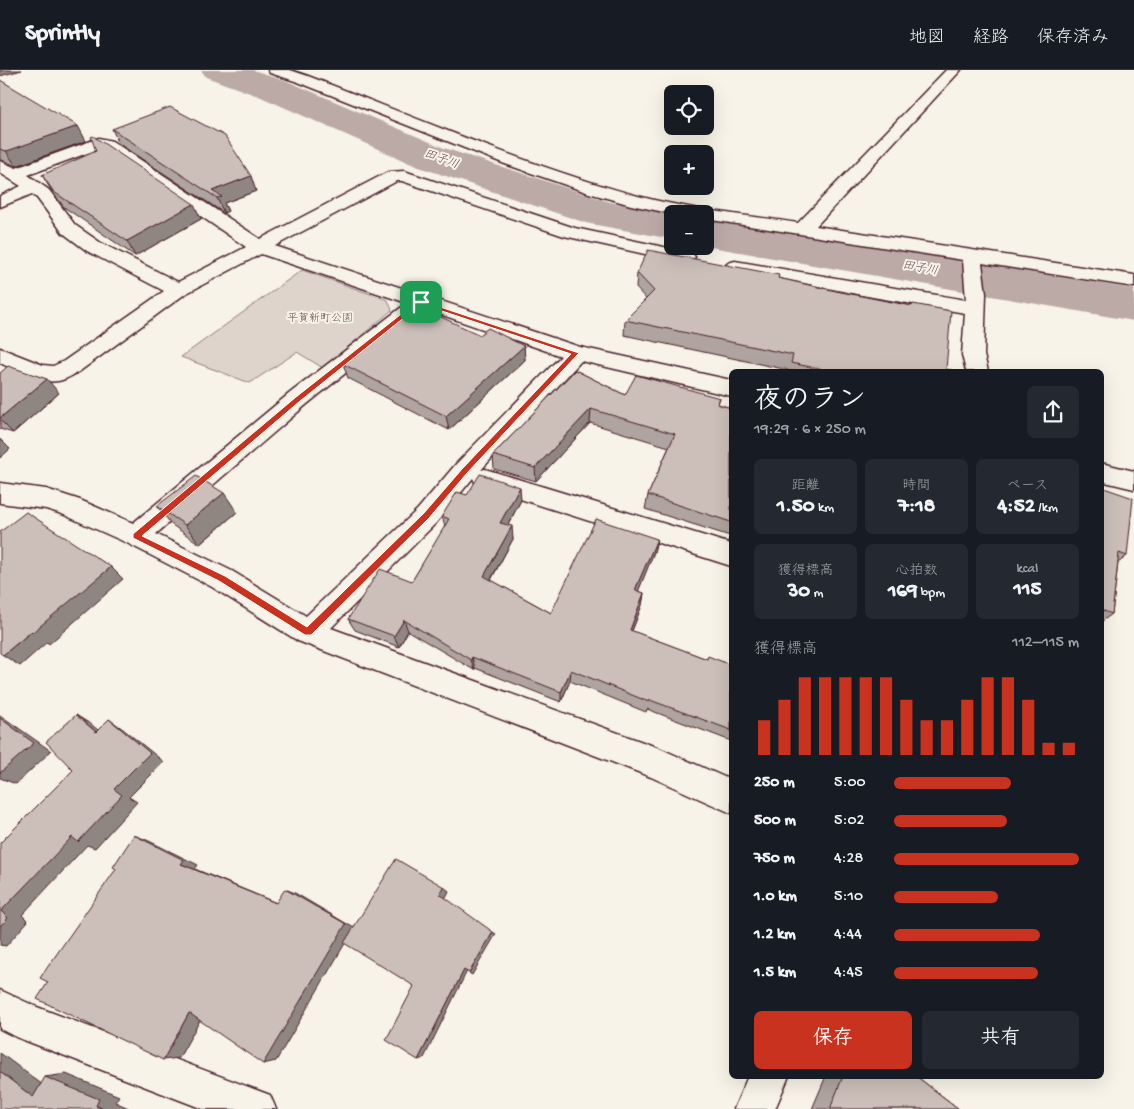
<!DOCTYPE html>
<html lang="ja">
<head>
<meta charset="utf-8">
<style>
  body { margin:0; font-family:"Gochi Hand","Klee One",sans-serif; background:#242831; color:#f1f3f6; height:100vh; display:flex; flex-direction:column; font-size:19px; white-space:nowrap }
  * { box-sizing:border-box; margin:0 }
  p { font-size:16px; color:#9ea1a6 }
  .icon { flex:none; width:28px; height:28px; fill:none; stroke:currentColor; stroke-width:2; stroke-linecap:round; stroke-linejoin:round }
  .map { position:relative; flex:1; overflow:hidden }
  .panel { position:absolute; left:729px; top:299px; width:375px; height:710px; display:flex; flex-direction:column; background:#171b24; border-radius:8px; box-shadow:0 5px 20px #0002 }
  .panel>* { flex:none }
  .controls { position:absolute; left:664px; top:15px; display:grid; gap:10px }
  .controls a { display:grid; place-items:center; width:50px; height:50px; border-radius:8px; background:#171b24; box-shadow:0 5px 20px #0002; font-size:25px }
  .pin { position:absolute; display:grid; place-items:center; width:42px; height:42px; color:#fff; margin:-21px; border-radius:10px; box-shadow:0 2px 8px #0006 }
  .round { display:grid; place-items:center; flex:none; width:52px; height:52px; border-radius:8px; background:#242831 }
  .overview { display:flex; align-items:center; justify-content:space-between; height:85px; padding:0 25px }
  h1 { font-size:28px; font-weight:800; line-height:38px }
  .metrics { display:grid; grid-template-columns:repeat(3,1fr); gap:8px; height:85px; padding:5px 25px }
  .metrics div { display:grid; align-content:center; border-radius:8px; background:#242831; text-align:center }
  .metrics b { font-size:21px; font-weight:800 }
  .metrics small { font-size:14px; font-weight:400 }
  .metrics p { font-size:14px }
  .chart { height:140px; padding:10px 25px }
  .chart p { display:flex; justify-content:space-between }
  .chart svg { width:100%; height:90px; margin-top:5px; stroke:#c8321e; stroke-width:6 }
  .action { display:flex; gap:10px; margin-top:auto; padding:10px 25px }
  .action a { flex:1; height:58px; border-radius:8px; background:#c8321e; color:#fff; font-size:20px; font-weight:800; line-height:58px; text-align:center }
  .action a+a { background:#242831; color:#f1f3f6 }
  ul { padding:0 25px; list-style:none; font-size:16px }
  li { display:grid; grid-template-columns:80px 60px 1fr; align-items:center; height:38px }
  li i { height:12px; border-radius:6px; background:#c8321e }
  header { display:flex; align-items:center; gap:30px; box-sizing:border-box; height:70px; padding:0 25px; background:#171b24; border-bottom:1px solid #363941 }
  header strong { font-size:24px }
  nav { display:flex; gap:28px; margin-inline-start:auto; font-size:18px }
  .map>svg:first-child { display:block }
  .green { fill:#ded4cc; stroke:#947a7c }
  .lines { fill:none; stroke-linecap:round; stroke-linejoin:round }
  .river { fill:#bcaaa7; fill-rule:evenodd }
  .street-casing { stroke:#4a1f2b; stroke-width:3 }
  .street { fill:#f7f3e8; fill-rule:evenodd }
  .wall { fill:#afa49f; stroke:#4a1f2b }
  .shaded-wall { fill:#8f8682; stroke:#4a1f2b }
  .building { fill:#ccbfb9; stroke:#4a1f2b }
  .route { fill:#c8321e; stroke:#fff; fill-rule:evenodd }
  .labels { text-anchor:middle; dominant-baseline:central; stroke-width:4; stroke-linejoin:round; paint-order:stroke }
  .far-park-label { font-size:11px; fill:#6f4c53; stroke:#f7f3e8 }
  .far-water-label { font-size:12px; font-style:italic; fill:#6c4950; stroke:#f7f3e8 }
</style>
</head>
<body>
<header>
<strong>Sprintly</strong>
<nav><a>地図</a><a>経路</a><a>保存済み</a></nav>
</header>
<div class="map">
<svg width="1134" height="1039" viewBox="0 0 1134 1039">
  <rect width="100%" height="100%" fill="#f7f3e8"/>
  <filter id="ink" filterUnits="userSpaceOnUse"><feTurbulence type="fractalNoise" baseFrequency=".02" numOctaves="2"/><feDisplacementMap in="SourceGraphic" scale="10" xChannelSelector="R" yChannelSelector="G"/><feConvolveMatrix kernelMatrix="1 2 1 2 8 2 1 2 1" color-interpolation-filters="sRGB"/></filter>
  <g filter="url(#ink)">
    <path class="green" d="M302 200 388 230 392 240 323 298 297 282 250 313 181 287Z"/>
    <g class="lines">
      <path class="river" d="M201 0H253L287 11 444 78 610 132 677 144H672V169L586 153 416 96 261 27 206 7Z
        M705 148 1134 219V251L705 176Z"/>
      <defs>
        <path id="street" d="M268 0H290L308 6C417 48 525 95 638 126 690 140 745 145 798 153L946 0H961L816 156 1134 205V217L982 193 986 224 984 285 988 301H966L962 285 965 243 735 203 728 201 725 197 728 193 735 191 966 230 963 190 705 149V144H673L631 135 589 123 505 94 298 12 270 3Z
          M99 68 112 71 260 169 388 102 404 101 575 158 692 183 695 187 692 191 685 193 564 166 402 111H397L275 176 580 277 731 310V326L581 291 481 400 485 399 731 474V496L476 415 473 408 436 453 331 558 659 678 731 710V743L651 707 298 571 212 517 127 473 62 444 46 439 0 433V413L46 419 80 430 133 453 290 323 407 233 261 184 185 224 80 301C73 305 65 310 58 311 38 314 17 301 0 293V278L43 295 53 296 64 291 164 221 87 181 63 163 37 128 32 124 0 137V126L21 116 0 103V91L16 98ZM101 78 246 177 178 212 101 173 75 155 49 120 28 105ZM425 239 561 286 456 394 418 439 306 546 232 501 156 464 306 335Z
          M1101 393 1134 401V419L1101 411Z
          M0 920 37 937 270 1025 276 1039H203L16 967 0 959Z
          M748 1006H789L775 1039H734Z"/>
      </defs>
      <use href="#street" class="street-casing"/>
      <use href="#street" class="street"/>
    </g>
    <path class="wall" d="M0 10 86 71 16 96 0 89Z
      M112 59 256 121 224 133 228 141 224 143 119 74Z
      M42 105 201 149 135 186 64 137 51 120Z
      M637 203 778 208 911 236 913 234 946 299 955 301H787L788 300 624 265 625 250 646 229 636 218Z
      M480 265 524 276 525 290 449 360 348 308 343 294Z
      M575 300 625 325 720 328 718 334 731 338V472L728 471 730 466 645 439 648 425 669 377 590 353 536 411 494 399 493 385Z
      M0 303 59 323 13 363 0 359Z
      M1101 417 1127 486 1118 493 1112 544 1101 552Z
      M521 430 508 455 513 469 491 510 551 543 657 469 654 482 638 521 644 523 642 535 632 561 707 589 731 595V671L647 639 646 642 570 611 561 632 475 598 474 600 408 561 399 577 355 560 348 549 412 511 445 457 442 446Z
      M157 436 237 442 200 474 172 455Z
      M826 1006H916L959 1039H812Z"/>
    <path class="shaded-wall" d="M0 0H22L0 6Z
      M78 56 86 71 19 95 16 96 6 81Z
      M251 106 256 121 224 133 228 141 224 143 217 128 212 121Z
      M194 134 201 149 135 186 127 171Z
      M524 276 525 290 449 360 446 346Z
      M47 309 59 323 13 363 0 350V348Z
      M591 339 590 353 536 411 535 398Z
      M0 369 10 379 0 388Z
      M520 417 521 430 502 466 500 453Z
      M224 423 237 442 200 474 185 455Z
      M512 456 513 469 486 518 484 506Z
      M657 469 654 482 634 532 635 520Z
      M111 497 123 509 49 574 47 572 20 596 3 585Z
      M644 523 642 535 628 571 630 560Z
      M404 550 408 561 399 577 394 566Z
      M472 587 475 598 474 600 471 590Z
      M571 600 570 611 561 632V622Z
      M0 645 51 681 16 714 0 708Z
      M76 645 92 655 111 671 96 662Z
      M109 649 123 659 164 692 129 727 137 732 95 778 87 775 22 845 28 851 6 876 0 875 1 841 114 719Z
      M134 765 149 771 198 795 195 799 286 837 181 794Z
      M444 817 449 821 445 829 440 824Z
      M285 819 295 823 354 858 276 991 263 994Z
      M493 862 496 864 472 905 469 903Z
      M464 900 467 901 424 988 418 990Z
      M189 943H204L179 988 163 990Z
      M0 983 55 1024 33 1027 0 1002Z
      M66 1004 119 1026 115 1032 131 1039H103L45 1007Z"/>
    <path class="building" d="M0 10 78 56 10 80 6 81 0 79Z
      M170 37 225 66 251 106 212 121 222 127 217 128 112 59Z
      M93 66 194 134 127 171 54 122 42 105 96 81 91 67Z
      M648 180 779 205 778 208 836 221 912 236 913 234 951 241 946 299 955 301H830L791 293 793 285 625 250 654 221 637 203Z
      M417 236 480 265 488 258 524 276 446 346 343 294Z
      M8 296 47 309 0 348V303Z
      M575 300 625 325 636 305 720 328 717 334 731 338V452L648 425 675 364 591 339 535 398 493 385Z
      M480 404 520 417 500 453 512 456 484 506 551 543 596 449 657 469 635 520 644 523 630 560 707 589 708 586 731 595V660L650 630 649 632 571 600 561 622 472 587 471 590 404 550 394 566 348 549 380 499 412 511 449 449 442 446 457 422 467 425Z
      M196 406 224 423 185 455 157 436Z
      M1101 417 1133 428 1127 486 1119 483 1112 544 1101 540Z
      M26 442 111 497 33 562 32 561 3 585 0 583V462Z
      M76 645 96 662 109 649 150 683 114 719 122 725 78 772 72 767 1 841 8 848 0 856V773L73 700 46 672Z
      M0 648 34 673 0 703Z
      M134 765 184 790 181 794 276 833 285 819 346 854 263 994 189 943 163 990 37 929 48 912 40 908 116 799 113 797Z
      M396 789 444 817 440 824 493 862 469 903 464 900 418 990 386 970 414 916 344 873Z
      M0 1002 33 1027 45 1007 99 1029 96 1036 103 1039H0Z
      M843 1006H916L959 1039H830Z"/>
  </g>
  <path class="route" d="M419 230 579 283 467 403 429 448 311 565H305L219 511 133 468V464L296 327ZM421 234 571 284 462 399 424 443 307 557 225 506 142 466 300 331Z"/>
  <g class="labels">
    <g class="far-park-label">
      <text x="320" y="249">平賀新町公園</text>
    </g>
    <g class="far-water-label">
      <text transform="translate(441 90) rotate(20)">田子川</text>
      <text transform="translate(920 199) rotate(10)">田子川</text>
    </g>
  </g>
</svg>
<div class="controls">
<a><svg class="icon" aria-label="locate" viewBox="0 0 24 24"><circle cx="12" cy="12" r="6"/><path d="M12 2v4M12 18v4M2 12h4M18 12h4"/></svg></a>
<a>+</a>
<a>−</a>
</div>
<div class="pin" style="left:421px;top:232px;background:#1e9e55"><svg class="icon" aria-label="arrive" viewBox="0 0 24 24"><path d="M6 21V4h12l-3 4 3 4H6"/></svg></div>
<section class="panel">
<div class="overview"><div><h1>夜のラン</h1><p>19:29 · 6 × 250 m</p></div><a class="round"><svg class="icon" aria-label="share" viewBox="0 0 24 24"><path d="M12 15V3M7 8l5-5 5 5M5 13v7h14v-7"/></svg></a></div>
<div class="metrics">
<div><p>距離</p><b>1.50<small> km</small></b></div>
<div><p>時間</p><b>7:18</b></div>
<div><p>ペース</p><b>4:52<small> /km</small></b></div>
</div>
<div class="metrics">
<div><p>獲得標高</p><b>30<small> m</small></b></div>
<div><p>心拍数</p><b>169<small> bpm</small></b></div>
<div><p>kcal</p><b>115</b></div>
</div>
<div class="chart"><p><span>獲得標高</span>112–115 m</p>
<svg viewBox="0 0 160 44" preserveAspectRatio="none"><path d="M5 44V27M15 44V17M25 44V6M35 44V6M45 44V6M55 44V6M65 44V6M75 44V17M85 44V27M95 44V27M105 44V17M115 44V6M125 44V6M135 44V17M145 44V38M155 44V38"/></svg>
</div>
<ul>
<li><b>250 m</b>5:00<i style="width:63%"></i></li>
<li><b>500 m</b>5:02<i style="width:61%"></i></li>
<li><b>750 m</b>4:28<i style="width:100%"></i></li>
<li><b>1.0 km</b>5:10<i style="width:56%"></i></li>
<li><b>1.2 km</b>4:44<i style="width:79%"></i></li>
<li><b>1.5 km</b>4:45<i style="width:78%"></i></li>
</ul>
<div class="action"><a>保存</a><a>共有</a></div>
</section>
</div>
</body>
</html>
